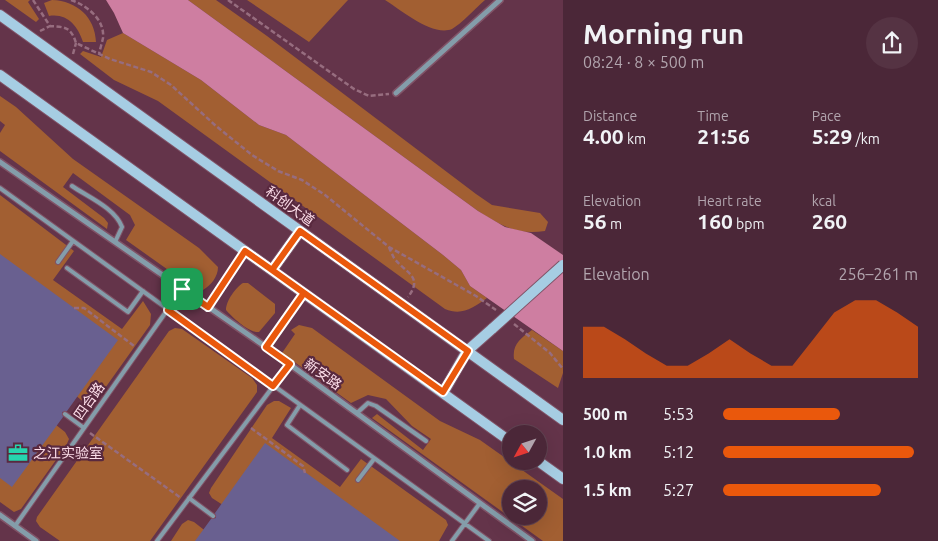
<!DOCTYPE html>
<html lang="en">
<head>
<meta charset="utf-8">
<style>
  body { margin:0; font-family:Ubuntu,"Noto Sans SC",sans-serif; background:#553343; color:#f1f3f6; height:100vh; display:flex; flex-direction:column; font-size:19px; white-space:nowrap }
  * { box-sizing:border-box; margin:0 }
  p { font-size:16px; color:#b2a5ae }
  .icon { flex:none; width:28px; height:28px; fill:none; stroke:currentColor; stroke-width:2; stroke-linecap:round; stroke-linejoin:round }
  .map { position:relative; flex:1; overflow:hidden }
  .panel { display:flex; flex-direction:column; background:#4b2738; width:375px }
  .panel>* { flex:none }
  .needle { width:32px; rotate:230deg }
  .fabs { position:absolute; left:502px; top:425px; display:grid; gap:10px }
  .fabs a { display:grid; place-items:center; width:45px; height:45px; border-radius:50%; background:#4b2738; box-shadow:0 5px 20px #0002,0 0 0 1px #624453; font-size:25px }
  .pin { position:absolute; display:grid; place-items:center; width:42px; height:42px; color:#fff; margin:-21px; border-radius:10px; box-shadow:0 2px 8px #0006 }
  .round { display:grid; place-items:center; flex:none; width:52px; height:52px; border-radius:26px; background:#553343 }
  .head { display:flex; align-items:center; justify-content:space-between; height:85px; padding:0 20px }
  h1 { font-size:28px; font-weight:700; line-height:38px }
  .figures { display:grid; grid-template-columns:repeat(3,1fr); gap:8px; height:85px; padding:5px 20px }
  .figures div { display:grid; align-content:center }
  .figures b { font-size:21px; font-weight:700 }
  .figures small { font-size:14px; font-weight:400 }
  .figures p { font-size:14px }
  .chart { height:140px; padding:10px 20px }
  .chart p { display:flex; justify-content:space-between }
  .chart svg { width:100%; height:90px; margin-top:5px; fill:#ea580c; opacity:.7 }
  ul { padding:0 20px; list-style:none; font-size:16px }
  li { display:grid; grid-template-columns:80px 60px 1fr; align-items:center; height:38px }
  li i { height:12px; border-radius:6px; background:#ea580c }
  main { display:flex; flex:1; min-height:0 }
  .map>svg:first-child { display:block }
  .green { fill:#a25f32; fill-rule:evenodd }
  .water { fill:#ce7ea1 }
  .building { fill:#696090 }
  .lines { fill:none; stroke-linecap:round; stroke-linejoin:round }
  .lane-casing { stroke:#805367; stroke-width:6 }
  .street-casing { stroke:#805367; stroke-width:8 }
  .secondary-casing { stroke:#805367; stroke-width:12 }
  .path { stroke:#976d7f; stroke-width:2.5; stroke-dasharray:5 2.5; stroke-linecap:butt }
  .lane { stroke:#849daa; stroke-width:4 }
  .street { stroke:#849daa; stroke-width:5 }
  .secondary { stroke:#a6cde3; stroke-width:10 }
  .secondary-bridge-casing { stroke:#805367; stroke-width:12; stroke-linecap:butt }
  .secondary-bridge { stroke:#a6cde3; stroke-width:10 }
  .route-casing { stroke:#fff; stroke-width:10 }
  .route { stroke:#ea580c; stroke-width:6 }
  .labels { text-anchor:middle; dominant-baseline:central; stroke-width:4.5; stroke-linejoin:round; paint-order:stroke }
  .street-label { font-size:14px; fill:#fddeea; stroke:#59293f }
  .poi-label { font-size:14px; fill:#fddeea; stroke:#59293f; text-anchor:start }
</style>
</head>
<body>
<main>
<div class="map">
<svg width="563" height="541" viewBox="0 0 563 541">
  <rect width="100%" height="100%" fill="#64344a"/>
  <path class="green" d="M5 0H30L28 2 39 19 36 22Z
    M52 0C77 1 95 17 96 42H83C78 26 67 13 49 16L44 3Z
    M188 0H216L267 36 476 194 492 205 540 213 548 222 545 231C516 235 502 226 478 211Z
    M247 0H348L309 42Z
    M385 0H485C478 6 460 25 452 29 433 37 401 10 385 0Z
    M123 33 201 80 259 125 286 135 443 255 461 270 470 286 487 298C473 308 462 316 445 309L158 101 114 80 80 54 83 51 101 57 107 40Z
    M0 96 16 107 73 159 199 248 218 267C218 277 211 285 203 290L195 289 126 240 135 225 130 215 73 173 63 187 104 218 108 223 107 229 0 151V133L5 125 0 121Z
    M0 195 74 251 53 280 122 329 143 301 151 314 150 325 93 405H87L73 393 51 421 65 432 69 439 66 446 21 509 14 512 0 502Z
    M243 283H248L275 304V313L259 332C249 333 233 318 226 310 226 301 236 287 243 283Z
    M299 325 312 328 440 421 480 440 563 499V541H543L372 418 377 414 423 450 431 439 412 426 386 399 368 395 351 403 282 353 295 334 291 330ZM511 489H539V516H511Z
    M175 328 182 329 252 378 257 385V392L150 541H60L40 527 36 521 37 517 169 331Z
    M532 330 563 351V373L558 388 514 359C512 344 521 338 532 330Z
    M274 401H279L291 408 272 438 340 487 361 459 446 520 448 525 439 541H171L182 524 188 520 194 522 208 533 226 507 212 498 209 493 211 488 267 405Z"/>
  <path class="water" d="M106 0H188L478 211 505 227 531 233 563 255V351L470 286 461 270 443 255 286 135 259 125 201 80 123 33 114 13Z"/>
  <path class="building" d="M0 254 118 340 67 411 62 412 63 417 12 487 0 478Z
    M265 443 305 472 400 541H195L211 519 216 518 215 513Z"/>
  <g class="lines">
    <defs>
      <path id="lane" d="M72 186C88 197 115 208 122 227L115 242
        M0 188 489 541
        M58 262 73 241
        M67 268 128 312 143 291
        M300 405 287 425 347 470
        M357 413 368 403 376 406 426 441
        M65 414 84 428
        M358 480 374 459
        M189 498 213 516
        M15 526 182 289
        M157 541 290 364
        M452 541 480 503"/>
      <path id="street" d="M396 93 500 0
        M0 162 266 347 532 541
        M208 307 245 251
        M266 347 304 293
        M0 515 36 541"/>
      <path id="secondary" d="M0 15 563 420
        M0 75 511 442
        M272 270 300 231
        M443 393 467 351 493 328
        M538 461 563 479"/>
    </defs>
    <use href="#lane" class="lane-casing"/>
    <use href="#street" class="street-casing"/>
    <use href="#secondary" class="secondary-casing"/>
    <path class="path" d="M33 0 50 26C65 27 71 27 76 43L110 59 151 72 171 85 216 126 252 155 278 171 302 180 325 195 389 247 476 296 496 310
      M71 0C86 5 105 19 103 38 102 43 100 49 99 54
      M228 0 354 89 369 96 389 94
      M40 31 50 26
      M73 54 76 43
      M389 247C390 250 392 254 394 258 405 273 424 276 408 297
      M74 308H84L134 346
      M514 324 550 353 563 369
      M251 428 303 466 305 473
      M90 433 181 498"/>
    <use href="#lane" class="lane"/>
    <use href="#street" class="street"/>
    <use href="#secondary" class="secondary"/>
    <defs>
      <path id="secondary-bridge" d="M493 328 563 265"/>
    </defs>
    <use href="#secondary-bridge" class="secondary-bridge-casing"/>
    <use href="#secondary-bridge" class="secondary-bridge"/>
  </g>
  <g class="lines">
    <defs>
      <path id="route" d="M182 289 168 310 273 386 290 364 266 347 304 293 272 270 300 231 468 351 443 392 272 270 245 251 208 307 182 289"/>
    </defs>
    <use href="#route" class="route-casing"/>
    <use href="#route" class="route"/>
  </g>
  <defs>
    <symbol id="office-bare" viewBox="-9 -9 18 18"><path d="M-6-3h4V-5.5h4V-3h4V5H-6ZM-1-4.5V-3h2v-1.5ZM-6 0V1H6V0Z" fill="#26d5ae" stroke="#59293f" stroke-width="2.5" paint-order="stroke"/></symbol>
  </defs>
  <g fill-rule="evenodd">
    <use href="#office-bare" x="4" y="439" width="28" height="28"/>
  </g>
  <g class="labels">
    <g class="street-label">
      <text transform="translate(290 206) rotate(36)">科创大道</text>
      <text transform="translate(323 374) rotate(36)">新安路</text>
      <text transform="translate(89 401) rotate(-55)">四合路</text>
    </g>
    <g class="poi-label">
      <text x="33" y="453">之江实验室</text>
    </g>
  </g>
</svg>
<div class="fabs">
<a><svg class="needle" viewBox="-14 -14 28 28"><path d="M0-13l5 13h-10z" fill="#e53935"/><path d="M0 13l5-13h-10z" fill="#b2a5ae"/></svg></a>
<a><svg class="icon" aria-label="layers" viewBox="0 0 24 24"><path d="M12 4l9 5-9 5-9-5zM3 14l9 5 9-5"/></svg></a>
</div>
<div class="pin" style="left:182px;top:289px;background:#1e9e55"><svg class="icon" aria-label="arrive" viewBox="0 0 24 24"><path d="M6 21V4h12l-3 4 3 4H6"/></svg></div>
</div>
<section class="panel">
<div class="head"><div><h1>Morning run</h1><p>08:24 · 8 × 500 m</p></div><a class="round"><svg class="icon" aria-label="share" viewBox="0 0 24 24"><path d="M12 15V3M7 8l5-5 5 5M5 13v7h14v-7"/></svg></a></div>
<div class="figures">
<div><p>Distance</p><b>4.00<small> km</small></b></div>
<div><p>Time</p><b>21:56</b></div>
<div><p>Pace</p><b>5:29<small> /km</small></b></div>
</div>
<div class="figures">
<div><p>Elevation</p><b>56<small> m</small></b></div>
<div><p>Heart rate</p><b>160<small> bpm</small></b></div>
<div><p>kcal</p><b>260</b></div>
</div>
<div class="chart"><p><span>Elevation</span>256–261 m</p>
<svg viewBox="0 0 160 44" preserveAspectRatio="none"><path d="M0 44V19L10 19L20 25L30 32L40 38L50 38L60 32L70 25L80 32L90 38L100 38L110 25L120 12L130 6L140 6L150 12L160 19V44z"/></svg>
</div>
<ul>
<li><b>500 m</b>5:53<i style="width:60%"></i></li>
<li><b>1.0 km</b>5:12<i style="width:98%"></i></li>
<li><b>1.5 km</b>5:27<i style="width:81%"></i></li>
</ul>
</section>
</main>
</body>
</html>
